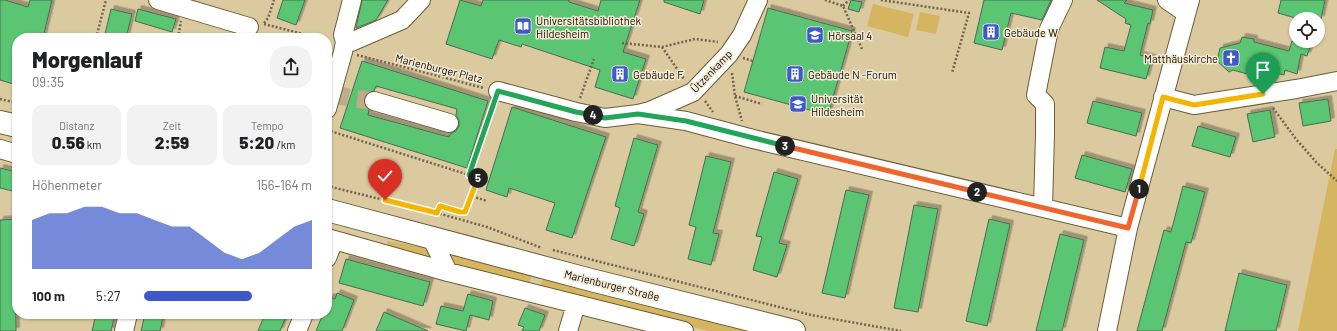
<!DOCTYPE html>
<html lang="de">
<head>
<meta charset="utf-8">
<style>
  body { margin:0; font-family:Barlow,sans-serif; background:#f2f2f2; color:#202124; height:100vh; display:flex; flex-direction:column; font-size:15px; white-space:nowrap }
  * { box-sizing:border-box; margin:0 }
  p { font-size:13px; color:#757577 }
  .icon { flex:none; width:22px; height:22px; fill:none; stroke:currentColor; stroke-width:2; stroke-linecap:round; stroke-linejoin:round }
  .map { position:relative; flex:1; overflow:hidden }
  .panel { position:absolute; left:12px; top:33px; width:320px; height:286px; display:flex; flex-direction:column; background:#fff; border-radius:16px; box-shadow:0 1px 3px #0004 }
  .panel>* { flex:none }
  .fabs { position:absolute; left:1289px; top:12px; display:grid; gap:8px }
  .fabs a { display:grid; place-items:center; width:36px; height:36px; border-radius:50%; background:#fff; box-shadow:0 1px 3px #0004; font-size:20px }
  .pin { position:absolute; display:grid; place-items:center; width:34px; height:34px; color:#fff; margin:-41px -17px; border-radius:50% 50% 50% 0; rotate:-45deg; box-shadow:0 0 4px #0007 }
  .pin .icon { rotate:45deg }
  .km { position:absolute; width:20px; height:20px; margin:-10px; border-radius:50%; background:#222; color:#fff; font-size:11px; line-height:20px; text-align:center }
  .round { display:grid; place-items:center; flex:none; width:42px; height:42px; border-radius:16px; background:#f2f2f2 }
  .headline { display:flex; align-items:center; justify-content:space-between; height:68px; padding:0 20px }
  h1 { font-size:22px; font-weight:800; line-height:30px }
  .figures { display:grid; grid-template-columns:repeat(3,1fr); gap:6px; height:68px; padding:4px 20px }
  .figures div { display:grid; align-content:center; border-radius:10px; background:#f2f2f2; text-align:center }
  .figures b { font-size:17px; font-weight:800 }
  .figures small { font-size:11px; font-weight:400 }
  .figures p { font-size:11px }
  .chart { height:112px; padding:8px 20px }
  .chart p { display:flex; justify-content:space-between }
  .chart svg { width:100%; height:72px; margin-top:4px; fill:#3d59cb; opacity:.7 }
  ul { padding:0 20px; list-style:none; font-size:13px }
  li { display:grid; grid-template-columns:64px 48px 1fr; align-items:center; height:30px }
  li i { height:10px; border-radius:5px; background:#3d59cb }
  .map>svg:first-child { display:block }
  .green { fill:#d6b561 }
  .building { fill:#5ac572; stroke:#4a6c4f; fill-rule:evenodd; filter:url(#shadow) }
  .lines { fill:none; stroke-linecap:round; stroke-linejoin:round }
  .minor-tunnel { stroke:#bdac87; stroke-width:18; stroke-dasharray:18 9; stroke-linecap:butt }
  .minor-casing { stroke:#6c5d35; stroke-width:20 }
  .major-casing { stroke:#6c5d35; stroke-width:24 }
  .path { stroke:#70654b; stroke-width:2.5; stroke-dasharray:2 2; stroke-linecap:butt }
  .minor { stroke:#fff; stroke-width:18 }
  .major { stroke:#fff; stroke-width:22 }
  .split-1-casing { stroke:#fff; stroke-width:8 }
  .split-2-casing { stroke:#fff; stroke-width:8 }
  .split-3-casing { stroke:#fff; stroke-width:8 }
  .split-4-casing { stroke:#fff; stroke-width:8 }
  .split-5-casing { stroke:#fff; stroke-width:8 }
  .split-6-casing { stroke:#fff; stroke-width:8 }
  .split-1 { stroke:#f5b400; stroke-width:5 }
  .split-2 { stroke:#f0652b; stroke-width:5 }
  .split-3 { stroke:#f0652b; stroke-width:5 }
  .split-4 { stroke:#22a559; stroke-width:5 }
  .split-5 { stroke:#22a559; stroke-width:5 }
  .split-6 { stroke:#f5b400; stroke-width:5 }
  .labels { text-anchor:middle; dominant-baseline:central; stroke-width:3; stroke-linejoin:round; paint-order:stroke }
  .poi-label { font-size:11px; fill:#110b00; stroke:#f4ebd5; text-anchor:start }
  .street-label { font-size:11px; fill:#110b00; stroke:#f4ebd5 }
</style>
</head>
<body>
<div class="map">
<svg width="1337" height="331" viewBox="0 0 1337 331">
  <defs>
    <filter id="shadow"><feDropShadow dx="3.5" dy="-3.5" stdDeviation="0" flood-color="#0004"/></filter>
  </defs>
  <rect width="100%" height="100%" fill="#dbc99f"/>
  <path class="green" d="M873 4 914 14 908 37 867 26Z
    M920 12 940 16 936 34 916 30Z
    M1335 149H1337V331H1298Z
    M388 241 428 248 432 259 386 248Z
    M444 251 532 274 529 284 452 264Z
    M544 279 745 331H708L542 289 540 287 542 281Z"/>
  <path class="building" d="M0 0H5L28 7 30 0H52L43 38H17V85L0 80Z
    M283 0H305L296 25 277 18Z
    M362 0H388L376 20 356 28Z
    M460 0 481 6 483 0H569V2L598 11 601 0H640L623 52 646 59 633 99 595 87 600 70 522 44 521 47 499 40 492 59 446 44Z
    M664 0H704L700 14 664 2Z
    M851 0 862 2 859 12 848 9Z
    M984 0H1051L1042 20 1011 13 1002 50 974 43Z
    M1097 0H1127L1124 3 1153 10 1150 24 1148 23 1140 55 1152 58 1146 79 1100 68 1105 47 1124 51 1131 25 1125 23 1126 19Z
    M1281 0H1325L1321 19H1299L1278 13Z
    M768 8 852 31 828 115 744 92Z
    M111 9 132 14 126 38H104Z
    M138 9 176 19 172 32 135 21Z
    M1242 37 1254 39V42L1289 51 1292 41H1312L1307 56 1301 54 1297 74 1285 70 1284 75 1265 70 1262 78 1233 70 1229 72 1217 61 1220 48 1240 43Z
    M362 61 488 101 467 168 340 128ZM376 86 457 109 456 115 459 120V126L456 131 451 133 449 137 368 115 369 110 364 104V98L367 93 374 91Z
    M1328 99 1331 121 1303 126 1299 103Z
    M1093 101 1142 113 1136 136 1087 123Z
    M512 107 606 137 572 238 546 230 555 203 509 188 507 197 486 190Z
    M1270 110 1275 137 1253 142 1247 114Z
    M1198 126 1236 137 1230 157 1192 146Z
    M634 138 658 145 638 212 644 214 634 246 611 239 620 208 615 206Z
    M1082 155 1132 169 1125 192 1075 178Z
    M706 156 731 162 713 233 719 234 711 265 688 259 696 227 689 225Z
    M0 168 17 172V192L0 188Z
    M774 172 798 179 779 243 787 245 777 277 753 270 762 237 756 236Z
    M1183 186 1205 192 1191 243 1186 242 1162 331H1137L1164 230 1171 232Z
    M846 190 869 195 845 298 822 293Z
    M914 205 938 209 918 312 894 308Z
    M16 219 17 249H15L16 331H0V220Z
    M989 219 1010 224 987 326 966 321Z
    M1060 234 1084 240 1062 331H1036Z
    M346 259 430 282 423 306 339 283Z
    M1239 273 1287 285 1276 331H1225Z
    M337 293 354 300 342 331H316L323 314H327V304L330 297 335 299Z
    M468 294 493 301 489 320 470 315 466 331 436 324 441 306 463 311Z
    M525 308 545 315 539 331H522L524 327 518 325Z
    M384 312 428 331H376Z
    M96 314H115L111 331H92Z
    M145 314 163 317 160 331H141Z
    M265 314H287L280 331H258Z"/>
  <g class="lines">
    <path class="minor-tunnel" d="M331 93 350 98 374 101"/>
    <defs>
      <path id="minor" d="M158 0 249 27
        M1167 0 1186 13
        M345 42H351L402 20 421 0
        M498 91 576 112 605 118 638 114 650 111 693 92 729 54 742 35 758 0
        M1163 97 1194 105 1296 89 1337 81
        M374 101 449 123
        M327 109 343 52 345 42 343 35 352 0
        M638 114 686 121 753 139 1128 228
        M0 149 17 154
        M1043 207 1045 134V104L1036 95 1049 29 1063 0
        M431 237 448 272
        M327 238 448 272 684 331
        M327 258 334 240
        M124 331 128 314
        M297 331 304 314
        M568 331 576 304
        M1107 331 1128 228 1190 0"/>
      <path id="major" d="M0 122 17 126
        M327 210 591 280 794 331"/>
    </defs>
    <use href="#minor" class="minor-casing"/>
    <use href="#major" class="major-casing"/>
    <path class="path" d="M825 0 843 6 862 49
      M881 0 969 13 952 73
      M843 6 849 0
      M264 23 268 18 274 0
      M264 24 319 38
      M96 38 106 0
      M178 38 181 21
      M622 43 662 47 695 39 718 42
      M662 47 684 79
      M357 55 484 88
      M743 58 753 61
      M732 73 735 96 742 121
      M735 96 762 104
      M580 98 594 59
      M0 99 17 103
      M705 101 713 112
      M1273 108 1296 139 1316 162 1337 181
      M327 130 469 175 493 104
      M469 175 478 177 471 196
      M327 186 437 213 487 227 542 248
      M437 213 440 206 460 212H465L471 196 487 201
      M553 250 811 315 901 331"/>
    <use href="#minor" class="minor"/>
    <use href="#major" class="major"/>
  </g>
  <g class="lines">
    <defs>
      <path id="split-1" d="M1139 189 1163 97 1194 105 1263 94"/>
      <path id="split-2" d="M977 192 1128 228 1139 189"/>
      <path id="split-3" d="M785 146 977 192"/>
      <path id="split-4" d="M593 115 605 118 638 114 686 121 785 146"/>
      <path id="split-5" d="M478 178 469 175 498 91 576 112 593 115"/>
      <path id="split-6" d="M385 200 437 213 440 206 460 212H465L478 178"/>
    </defs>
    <use href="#split-1" class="split-1-casing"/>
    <use href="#split-2" class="split-2-casing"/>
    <use href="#split-3" class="split-3-casing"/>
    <use href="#split-4" class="split-4-casing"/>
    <use href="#split-5" class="split-5-casing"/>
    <use href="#split-6" class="split-6-casing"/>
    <use href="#split-1" class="split-1"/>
    <use href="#split-2" class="split-2"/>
    <use href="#split-3" class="split-3"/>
    <use href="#split-4" class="split-4"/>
    <use href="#split-5" class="split-5"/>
    <use href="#split-6" class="split-6"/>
  </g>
  <defs>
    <symbol id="library-square" viewBox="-11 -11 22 22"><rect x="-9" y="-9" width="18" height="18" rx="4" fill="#3d59cb" stroke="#f4ebd5"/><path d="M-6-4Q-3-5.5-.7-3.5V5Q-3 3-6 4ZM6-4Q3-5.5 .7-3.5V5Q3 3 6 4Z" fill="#fff"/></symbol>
    <symbol id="building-square" viewBox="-11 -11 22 22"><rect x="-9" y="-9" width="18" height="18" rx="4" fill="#3d59cb" stroke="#f4ebd5"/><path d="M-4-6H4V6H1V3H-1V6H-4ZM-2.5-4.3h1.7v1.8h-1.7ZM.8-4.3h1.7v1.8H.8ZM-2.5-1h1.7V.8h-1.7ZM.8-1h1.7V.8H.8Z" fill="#fff"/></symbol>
    <symbol id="university-square" viewBox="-11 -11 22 22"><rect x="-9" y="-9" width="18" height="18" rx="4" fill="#3d59cb" stroke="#f4ebd5"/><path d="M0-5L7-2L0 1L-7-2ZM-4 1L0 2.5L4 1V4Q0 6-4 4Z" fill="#fff"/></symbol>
    <symbol id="church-square" viewBox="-11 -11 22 22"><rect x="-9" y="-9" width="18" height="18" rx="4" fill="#3d59cb" stroke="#f4ebd5"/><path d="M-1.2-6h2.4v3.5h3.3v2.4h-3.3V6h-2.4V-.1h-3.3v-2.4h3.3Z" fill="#fff"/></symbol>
  </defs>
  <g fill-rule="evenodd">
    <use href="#library-square" x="513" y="16" width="20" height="20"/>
    <use href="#building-square" x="981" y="22" width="20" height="20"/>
    <use href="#university-square" x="805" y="25" width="20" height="20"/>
    <use href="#church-square" x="1221" y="48" width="20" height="20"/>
    <use href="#building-square" x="610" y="64" width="20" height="20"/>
    <use href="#building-square" x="785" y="64" width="20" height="20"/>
    <use href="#university-square" x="788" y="94" width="20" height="20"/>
  </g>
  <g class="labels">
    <g class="poi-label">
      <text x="536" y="20">Universitätsbibliothek<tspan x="536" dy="13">Hildesheim</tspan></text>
      <text x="1004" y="32">Gebäude W</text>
      <text x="828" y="35">Hörsaal 4</text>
      <text x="1218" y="58" text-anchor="end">Matthäuskirche</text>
      <text x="633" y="74">Gebäude F</text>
      <text x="808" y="74">Gebäude N -Forum</text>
      <text x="811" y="98">Universität<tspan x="811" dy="13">Hildesheim</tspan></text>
    </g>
    <g class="street-label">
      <text transform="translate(439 68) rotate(14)">Marienburger Platz</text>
      <text transform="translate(711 71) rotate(-46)">Ützenkamp</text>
      <text transform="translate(612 285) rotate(14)">Marienburger Straße</text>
    </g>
  </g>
</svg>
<div class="fabs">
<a><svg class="icon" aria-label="locate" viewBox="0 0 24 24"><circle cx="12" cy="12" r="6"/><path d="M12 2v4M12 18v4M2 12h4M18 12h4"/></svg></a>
</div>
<div class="pin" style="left:1263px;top:94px;background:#1e9e55"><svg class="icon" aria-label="arrive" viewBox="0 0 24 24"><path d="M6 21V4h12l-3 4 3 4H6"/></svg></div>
<div class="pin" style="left:385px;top:200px;background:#d93025"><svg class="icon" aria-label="check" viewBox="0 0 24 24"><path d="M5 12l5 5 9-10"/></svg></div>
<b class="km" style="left:1139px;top:189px">1</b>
<b class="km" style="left:977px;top:192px">2</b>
<b class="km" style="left:785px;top:146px">3</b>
<b class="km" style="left:593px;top:115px">4</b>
<b class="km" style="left:478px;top:178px">5</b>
<section class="panel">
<div class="headline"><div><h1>Morgenlauf</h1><p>09:35</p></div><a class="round"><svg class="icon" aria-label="share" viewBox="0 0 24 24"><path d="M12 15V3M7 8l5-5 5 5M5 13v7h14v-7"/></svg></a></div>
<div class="figures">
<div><p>Distanz</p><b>0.56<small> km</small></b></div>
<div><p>Zeit</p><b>2:59</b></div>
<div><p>Tempo</p><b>5:20<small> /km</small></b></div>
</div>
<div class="chart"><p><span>Höhenmeter</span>156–164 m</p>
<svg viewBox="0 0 160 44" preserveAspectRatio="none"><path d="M0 44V14L10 10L20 10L30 6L40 6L50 10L60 10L70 14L80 18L90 18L100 26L110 34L120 38L130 34L140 26L150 18L160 14V44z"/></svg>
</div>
<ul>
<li><b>100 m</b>5:27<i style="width:64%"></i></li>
</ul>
</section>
</div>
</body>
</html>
